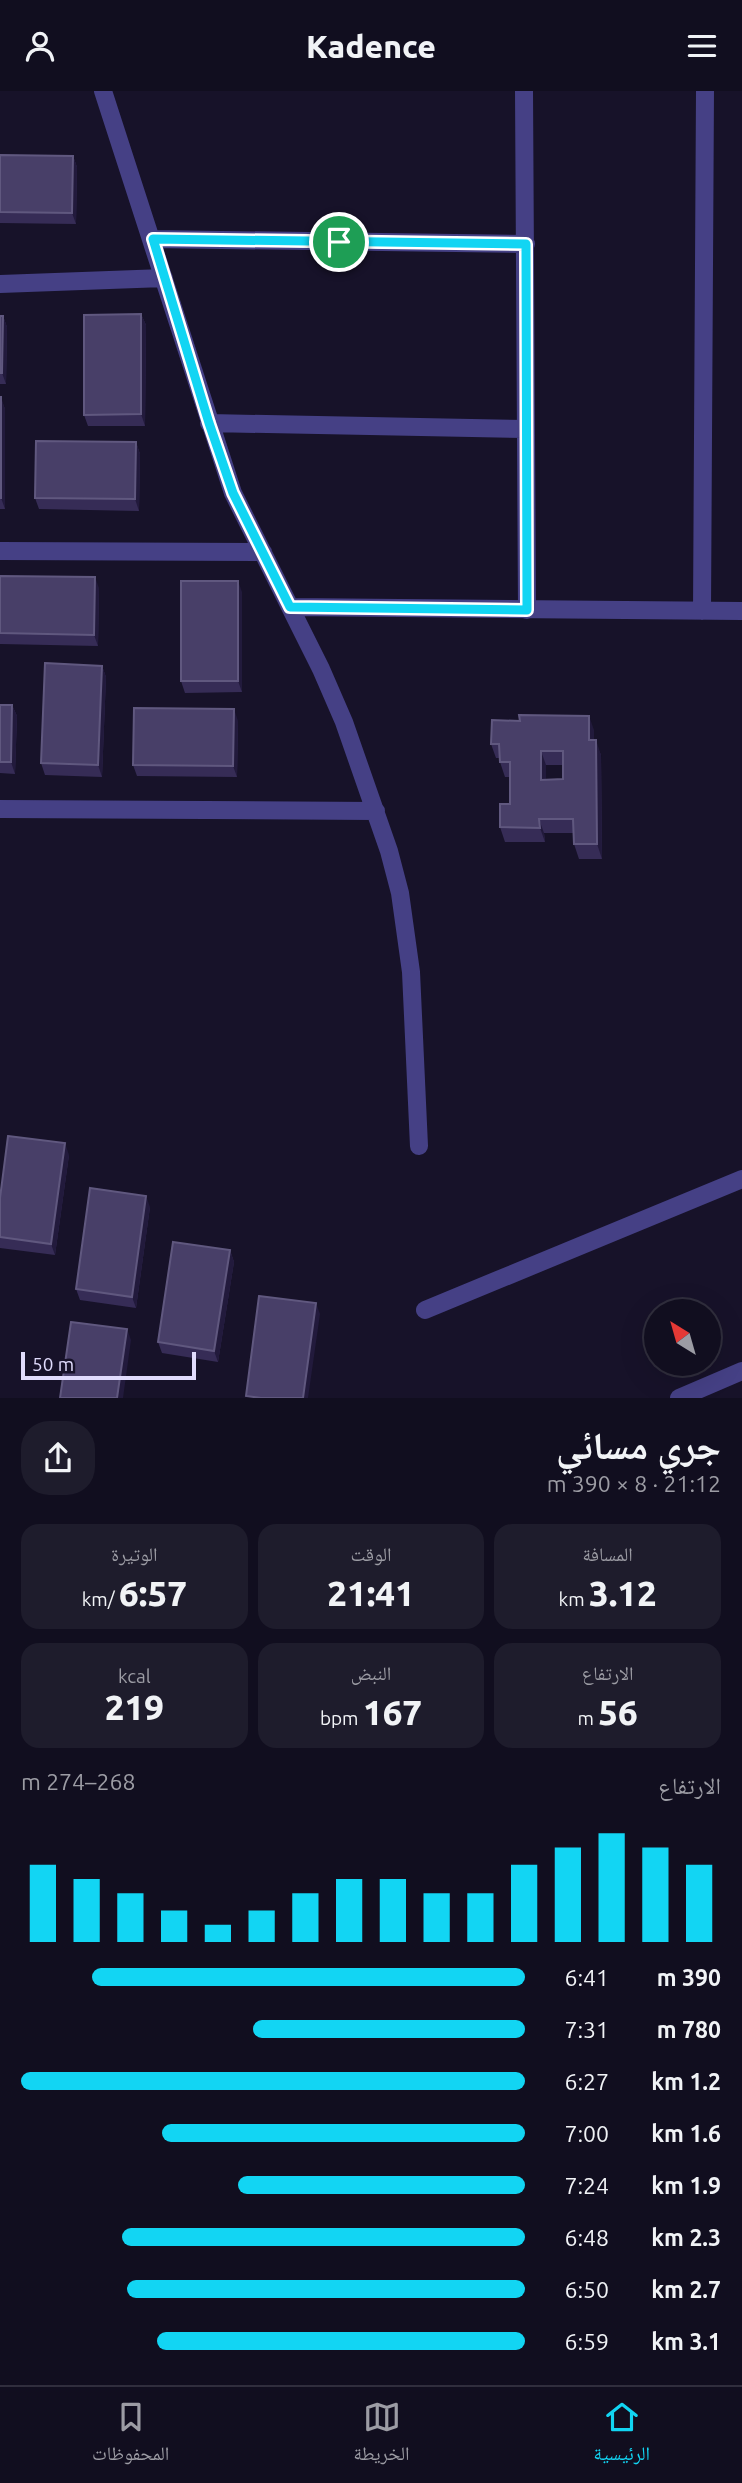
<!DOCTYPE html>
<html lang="ar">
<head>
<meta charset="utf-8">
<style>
  body { margin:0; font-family:Ubuntu,"Noto Naskh Arabic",sans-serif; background:#1e1c2c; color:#f1f3f6; direction:rtl; height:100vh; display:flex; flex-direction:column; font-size:26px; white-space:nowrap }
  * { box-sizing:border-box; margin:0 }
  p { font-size:23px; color:#9c9ca4 }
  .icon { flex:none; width:38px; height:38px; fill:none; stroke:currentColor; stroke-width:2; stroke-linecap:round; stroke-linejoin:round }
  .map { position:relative; height:1307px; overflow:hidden; direction:ltr }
  .drawer { display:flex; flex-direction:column; background:#110e1f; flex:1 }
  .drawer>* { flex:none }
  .needle { width:46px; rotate:323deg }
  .fabs { position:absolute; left:644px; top:1208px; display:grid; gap:14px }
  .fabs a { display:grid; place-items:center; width:77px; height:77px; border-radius:50%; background:#110e1f; box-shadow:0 7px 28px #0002,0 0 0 2px #302e3d; font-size:35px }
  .scale { position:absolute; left:21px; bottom:18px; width:175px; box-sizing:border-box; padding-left:7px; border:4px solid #e1dcfd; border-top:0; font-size:19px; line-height:24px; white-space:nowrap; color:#e1dcfd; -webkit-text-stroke:5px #171229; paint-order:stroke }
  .pin { position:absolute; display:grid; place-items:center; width:60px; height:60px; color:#fff; margin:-30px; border:4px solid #fff; border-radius:50%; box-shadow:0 2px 7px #0007 }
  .round { display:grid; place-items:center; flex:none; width:74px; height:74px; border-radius:28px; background:#1e1c2c }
  .head { display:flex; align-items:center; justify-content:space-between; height:119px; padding:0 21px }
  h1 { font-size:38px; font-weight:800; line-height:52px }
  .figures { display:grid; grid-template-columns:repeat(3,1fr); gap:10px; height:119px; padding:7px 21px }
  .figures div { display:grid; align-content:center; border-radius:18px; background:#1e1c2c; text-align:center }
  .figures b { font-size:35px; font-weight:800 }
  .figures small { font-size:19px; font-weight:400 }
  .figures p { font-size:19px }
  .chart { height:196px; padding:14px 21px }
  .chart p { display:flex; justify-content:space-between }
  .chart svg { width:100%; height:126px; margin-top:7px; stroke:#12d5f3; stroke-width:6 }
  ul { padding:0 21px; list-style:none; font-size:23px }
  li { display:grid; grid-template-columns:112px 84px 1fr; align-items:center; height:52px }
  li i { height:18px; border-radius:9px; background:#12d5f3 }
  header { display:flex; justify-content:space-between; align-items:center; height:91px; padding:0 21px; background:#110e1f; font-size:32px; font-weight:800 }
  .dock { display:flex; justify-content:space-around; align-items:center; height:98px; border-top:2px solid #302e3d; background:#110e1f; font-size:19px; color:#9c9ca4 }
  .dock a { display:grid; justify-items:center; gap:4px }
  .dock .selected { color:#12d5f3 }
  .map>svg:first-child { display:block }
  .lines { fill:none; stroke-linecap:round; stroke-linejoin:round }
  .minor { stroke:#454085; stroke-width:18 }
  .wall { fill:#362c56; fill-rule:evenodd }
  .shaded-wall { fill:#221a3c }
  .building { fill:#483f68; stroke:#60587f; stroke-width:2; fill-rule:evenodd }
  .route-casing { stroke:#fff; stroke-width:14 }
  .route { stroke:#12d5f3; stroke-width:9 }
</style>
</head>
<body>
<header><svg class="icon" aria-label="menu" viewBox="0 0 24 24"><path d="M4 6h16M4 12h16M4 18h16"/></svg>Kadence<svg class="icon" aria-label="person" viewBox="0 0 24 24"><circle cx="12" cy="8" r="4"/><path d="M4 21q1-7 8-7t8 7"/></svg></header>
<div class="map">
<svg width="742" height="1307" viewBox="0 0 742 1307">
  <rect width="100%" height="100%" fill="#171229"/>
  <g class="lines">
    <path class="minor" d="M103 0 233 402 321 578 344 631 389 760 400 802 411 881 419 1055
      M524 0 527 519
      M153 148 526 153
      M0 193 164 187
      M209 332 526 338
      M0 460 263 461
      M290 516 742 520
      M702 520 705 0
      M0 718 376 720
      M425 1219 742 1088
      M679 1307 742 1280"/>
  </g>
  <path class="wall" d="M0 64 73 65 77 76 76 133 0 132Z
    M141 223 146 234 145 335H88L84 324Z
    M0 225H3L7 236 6 293H0Z
    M0 306 5 318V418H0Z
    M136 351 140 363 139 420 39 418 35 407Z
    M0 485 99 497 98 555 0 553Z
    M242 501V601L185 602 181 590Z
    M102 575 106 586 102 686 45 684 41 672Z
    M0 614H12L17 625 15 683 0 682Z
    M238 630 237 686 137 685 133 674Z
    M594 639V649L601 664 602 768H579L574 753 573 742H544L545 751H505L500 736 510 713V686H505L500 671V667H496L491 653ZM546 674H563V688L546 689Z
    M69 1064 55 1164 0 1157V1107Z
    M150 1116 136 1217 80 1209 76 1198Z
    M230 1159 234 1171 218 1271 162 1262 158 1251Z"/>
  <path class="shaded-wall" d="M73 65 77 76 76 133 72 122Z
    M141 223 146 234 145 335 141 323Z
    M3 225 7 236 6 293 2 282Z
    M1 306 5 318V418L1 407Z
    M136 351 140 363 139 420 135 408Z
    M95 486 99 497 98 555 94 544Z
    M238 490 242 501V601L238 590Z
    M102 575 106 586 102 686 98 674Z
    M12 614 17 625 15 683 11 671Z
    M234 618 238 630 237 686 233 675Z
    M589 625 594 639V664L589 649Z
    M596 649 601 664 602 768 597 753Z
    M541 660 546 674V703L541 689Z
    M539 728 544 742 545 751 540 737Z
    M65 1052 69 1064 55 1164 51 1153Z
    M146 1105 150 1116 136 1217 132 1206Z
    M230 1159 234 1171 218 1271 214 1260Z
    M316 1212 320 1223 308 1307H303Z
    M127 1238 131 1249 123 1307H117Z"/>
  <path class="building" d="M0 64 73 65 72 122 0 121Z
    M141 223V323L84 324V224Z
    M0 225H3L2 282H0Z
    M0 306H1V407H0Z
    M36 350 136 351 135 408 35 407Z
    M0 485 95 486 94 544 0 542Z
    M181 490H238V590H181Z
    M45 572 102 575 98 674 41 672Z
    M0 614H12L11 671H0Z
    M134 617 234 618 233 675 133 674Z
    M519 624 589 625V649H596L597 753H574L573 728H539L540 737 500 736V713H510V671H500L499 653H491L492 629 520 630ZM541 660H563V688L541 689Z
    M8 1045 65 1052 51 1153 0 1146V1107Z
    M90 1097 146 1105 132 1206 76 1198Z
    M173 1151 230 1159 214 1260 158 1251Z
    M259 1205 316 1212 303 1307H261L246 1305Z
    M71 1231 127 1238 117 1307H60Z"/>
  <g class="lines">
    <defs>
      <path id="route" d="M153 148 526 153 527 519 290 516 233 402 209 332Z"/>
    </defs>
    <use href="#route" class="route-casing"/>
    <use href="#route" class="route"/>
  </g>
</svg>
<div class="fabs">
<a><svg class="needle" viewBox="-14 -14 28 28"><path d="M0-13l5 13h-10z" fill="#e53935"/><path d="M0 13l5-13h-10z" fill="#9c9ca4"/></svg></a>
</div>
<div class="scale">50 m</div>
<div class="pin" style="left:339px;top:151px;background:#1e9e55"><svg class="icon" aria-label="arrive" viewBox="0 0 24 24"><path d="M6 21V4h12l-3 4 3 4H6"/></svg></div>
</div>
<section class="drawer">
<div class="head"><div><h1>جري مسائي</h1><p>21:12 · 8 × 390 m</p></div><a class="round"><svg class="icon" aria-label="share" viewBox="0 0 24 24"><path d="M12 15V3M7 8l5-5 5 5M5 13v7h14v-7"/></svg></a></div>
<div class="figures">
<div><p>المسافة</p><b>3.12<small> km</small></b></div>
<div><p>الوقت</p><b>21:41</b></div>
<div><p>الوتيرة</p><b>6:57<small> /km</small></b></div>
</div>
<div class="figures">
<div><p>الارتفاع</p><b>56<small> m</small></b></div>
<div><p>النبض</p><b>167<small> bpm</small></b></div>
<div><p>kcal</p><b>219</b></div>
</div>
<div class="chart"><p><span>الارتفاع</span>268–274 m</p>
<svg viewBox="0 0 160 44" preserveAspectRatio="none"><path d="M5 44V17M15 44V22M25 44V27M35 44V33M45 44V38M55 44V33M65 44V27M75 44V22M85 44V22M95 44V27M105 44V27M115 44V17M125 44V11M135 44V6M145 44V11M155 44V17"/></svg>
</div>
<ul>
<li><b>390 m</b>6:41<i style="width:86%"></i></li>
<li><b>780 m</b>7:31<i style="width:54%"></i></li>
<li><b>1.2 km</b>6:27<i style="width:100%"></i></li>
<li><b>1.6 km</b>7:00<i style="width:72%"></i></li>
<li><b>1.9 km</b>7:24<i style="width:57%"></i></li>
<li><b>2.3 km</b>6:48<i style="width:80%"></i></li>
<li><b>2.7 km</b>6:50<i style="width:79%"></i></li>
<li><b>3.1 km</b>6:59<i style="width:73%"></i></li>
</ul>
</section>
<nav class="dock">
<a class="selected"><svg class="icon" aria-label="home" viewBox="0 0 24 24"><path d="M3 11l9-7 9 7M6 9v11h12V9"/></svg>الرئيسية</a>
<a><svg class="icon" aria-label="map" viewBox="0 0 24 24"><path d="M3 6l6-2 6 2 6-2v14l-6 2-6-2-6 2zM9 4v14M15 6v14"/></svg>الخريطة</a>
<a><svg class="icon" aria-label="saved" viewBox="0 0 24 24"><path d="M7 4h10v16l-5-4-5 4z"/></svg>المحفوظات</a>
</nav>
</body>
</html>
